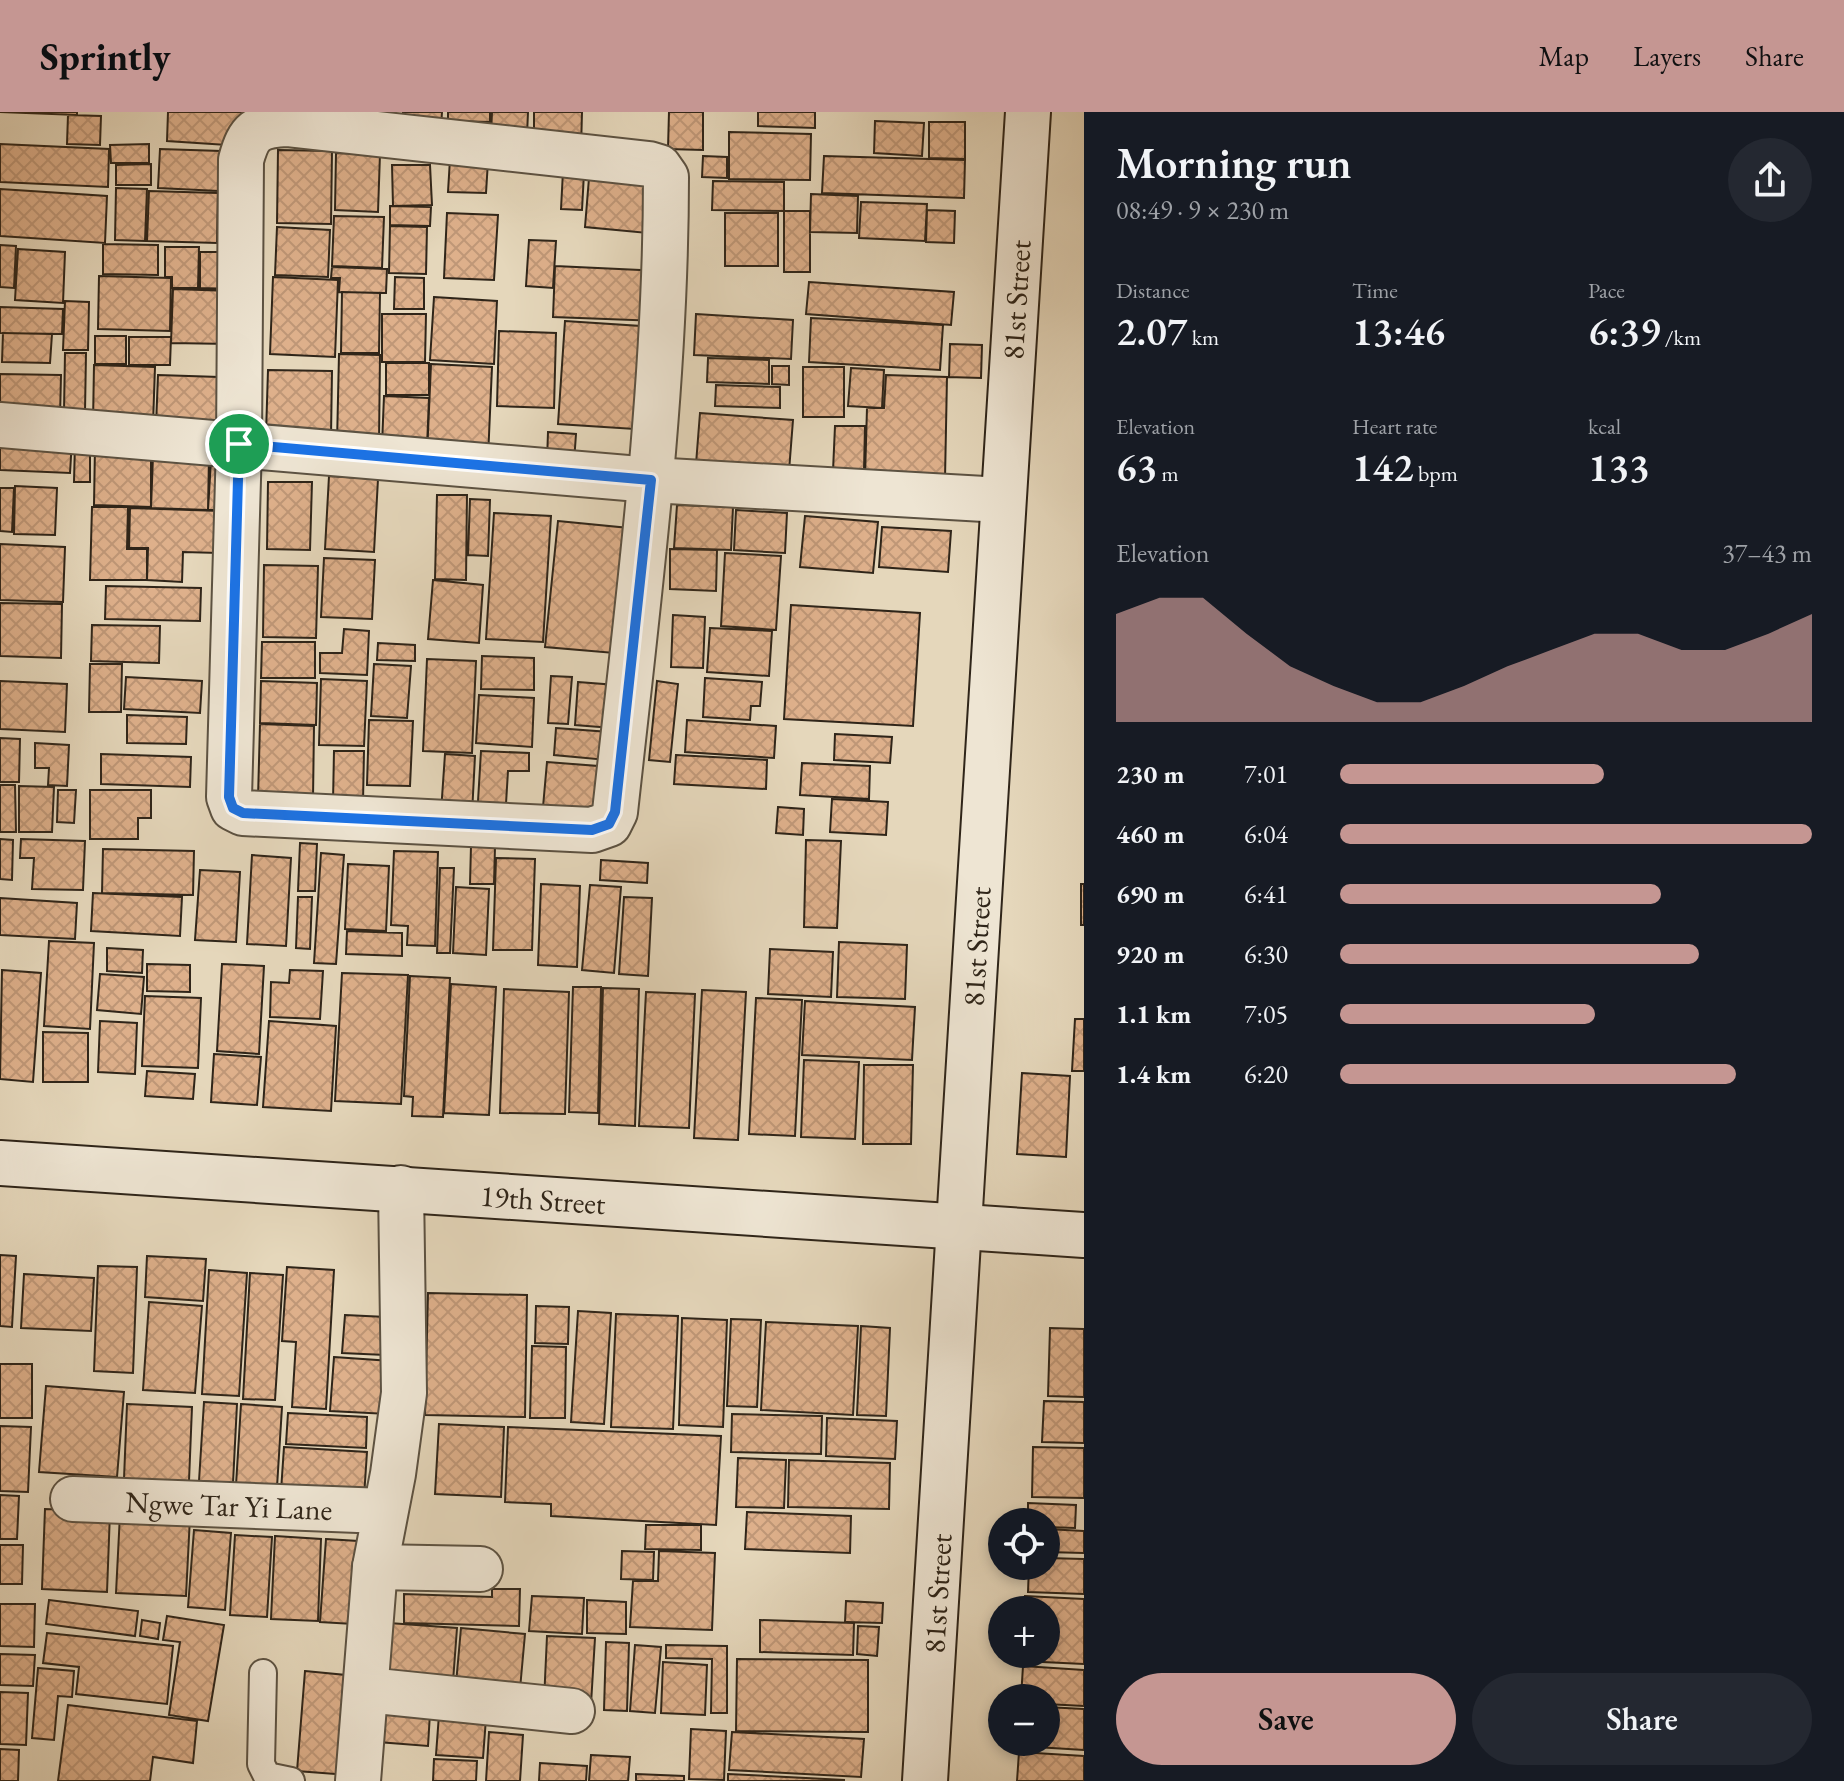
<!DOCTYPE html>
<html lang="en">
<head>
<meta charset="utf-8">
<style>
  body { margin:0; font-family:"EB Garamond",serif; background:#242831; color:#f1f3f6; height:100vh; display:flex; flex-direction:column; font-size:30px; white-space:nowrap }
  * { box-sizing:border-box; margin:0 }
  p { font-size:26px; color:#9ea1a6 }
  .icon { flex:none; width:44px; height:44px; fill:none; stroke:currentColor; stroke-width:2; stroke-linecap:round; stroke-linejoin:round }
  .map { position:relative; flex:1; overflow:hidden }
  .panel { display:flex; flex-direction:column; background:#171b24; width:760px }
  .panel>* { flex:none }
  .fabs { position:absolute; left:988px; top:1396px; display:grid; gap:16px }
  .fabs a { display:grid; place-items:center; width:72px; height:72px; border-radius:50%; background:#171b24; box-shadow:0 4px 12px #0003; font-size:40px }
  .pin { position:absolute; display:grid; place-items:center; width:68px; height:68px; color:#fff; margin:-34px; border:4px solid #fff; border-radius:50%; box-shadow:0 2px 8px #0007 }
  .round { display:grid; place-items:center; flex:none; width:84px; height:84px; border-radius:42px; background:#242831 }
  .head { display:flex; align-items:center; justify-content:space-between; height:136px; padding:0 32px }
  h1 { font-size:44px; font-weight:600; line-height:60px }
  .metrics { display:grid; grid-template-columns:repeat(3,1fr); gap:12px; height:136px; padding:8px 32px }
  .metrics div { display:grid; align-content:center }
  .metrics b { font-size:40px; font-weight:600 }
  .metrics small { font-size:22px; font-weight:400 }
  .metrics p { font-size:22px }
  .chart { height:224px; padding:16px 32px }
  .chart p { display:flex; justify-content:space-between }
  .chart svg { width:100%; height:144px; margin-top:8px; fill:#c59692; opacity:.7 }
  .primary-button { display:flex; gap:16px; margin-top:auto; padding:16px 32px }
  .primary-button a { flex:1; height:92px; border-radius:48px; background:#c59692; color:#111; font-size:32px; font-weight:600; line-height:92px; text-align:center }
  .primary-button a+a { background:#242831; color:#f1f3f6 }
  ul { padding:0 32px; list-style:none; font-size:26px }
  li { display:grid; grid-template-columns:128px 96px 1fr; align-items:center; height:60px }
  li i { height:20px; border-radius:10px; background:#c59692 }
  header { display:flex; align-items:center; gap:48px; box-sizing:border-box; height:112px; padding:0 40px; background:#c59692; color:#111 }
  header strong { font-size:38px }
  nav { display:flex; gap:44px; margin-inline-start:auto; font-size:28px }
  main { display:flex; flex:1; min-height:0 }
  .map>svg:first-child { display:block }
  .building { fill:url(#building-cross-hatch); stroke:#2f2519; stroke-width:2 }
  .lines { fill:none; stroke-linecap:round; stroke-linejoin:round }
  .lane-casing { stroke:#5c5242; stroke-width:30 }
  .street-casing { stroke:#5c5242; stroke-width:48 }
  .secondary-casing { stroke:#2f2519; stroke-width:48 }
  .lane { stroke:#eee5d3; stroke-width:26 }
  .street { stroke:#eee5d3; stroke-width:44 }
  .secondary { stroke:#eee5d3; stroke-width:44 }
  .route-casing { stroke:#fff; stroke-width:16 }
  .route { stroke:#1a73e8; stroke-width:10 }
  .labels { text-anchor:middle; dominant-baseline:central; stroke-width:6; stroke-linejoin:round; paint-order:stroke }
  .street-label { font-size:30px; fill:#2f2519; stroke:#eee5d3 }
</style>
</head>
<body>
<header>
<strong>Sprintly</strong>
<nav><a>Map</a><a>Layers</a><a>Share</a></nav>
</header>
<main>
<div class="map">
<svg width="1084" height="1669" viewBox="0 0 1084 1669">
  <defs>
    <pattern id="building-cross-hatch" width="8" height="8" patternUnits="userSpaceOnUse" patternTransform="scale(2)"><rect width="8" height="8" fill="#deb08b"/><path d="M0 0l8 8M0 8l8-8" fill="none" stroke="#bf9777"/></pattern>
  </defs>
  <rect width="100%" height="100%" fill="#e5d7bb"/>
  <filter id="stains"><feTurbulence type="fractalNoise" baseFrequency=".0025" numOctaves="4"/><feColorMatrix values="0 0 0 0 .2 0 0 0 0 .09 0 0 0 0 .02 0 0 0 .5 -.17"/></filter>
  <radialGradient id="worn" r=".72"><stop offset=".6" stop-color="#630" stop-opacity="0"/><stop offset="1" stop-color="#630" stop-opacity=".3"/></radialGradient>
  <path class="building" d="M0 0H77V3Z
    M168 0H244L242 34 167 29Z
    M403 0H442L441 15 402 13Z
    M448 0H490V10L448 9Z
    M492 0H528L527 23H491Z
    M534 0H582L581 37 534 36Z
    M669 0H703V38L668 37Z
    M758 0H815V16L758 14Z
    M68 3 101 4 100 33 67 32Z
    M875 9 924 11 922 44 874 41Z
    M929 10H965V47L929 46Z
    M729 20 811 22 810 68 729 67Z
    M0 32 109 37 108 75 0 70Z
    M149 32V51H111L110 33Z
    M160 37 221 39 219 79 158 76Z
    M278 38 332 39 331 112 277 111Z
    M336 41 380 42 378 100 335 98Z
    M703 44 727 45V66L702 65Z
    M824 44 965 48 964 86 822 81Z
    M450 47 488 49 486 81 448 80Z
    M151 52V73H116V53Z
    M392 53H430L432 93 393 94Z
    M563 59 584 61 582 98 561 97Z
    M589 66 662 73 658 122 585 115Z
    M713 69 784 70V99L712 98Z
    M116 76 147 77 145 129 115 128Z
    M0 77 107 84 105 131 0 124Z
    M149 79 218 81 217 131 147 129Z
    M811 82 858 84 857 121 810 120Z
    M861 90 927 92 925 129 859 126Z
    M390 94 431 95 430 114 390 113Z
    M927 98 955 99 954 131 926 130Z
    M784 99H810V160H784Z
    M447 101 498 103 494 168 444 166Z
    M725 101H778V154H725Z
    M334 104 384 105 382 156 332 154Z
    M390 114 427 115 426 162 389 161Z
    M277 115 330 118 328 165 275 163Z
    M529 128 556 129 553 176 526 174Z
    M103 132 158 133V163L103 162Z
    M0 133 16 134 14 176 0 175Z
    M165 135H199L198 176H172V165H165Z
    M18 137 65 140 63 191 15 188Z
    M200 140H235V177L200 176Z
    M555 154 661 159 659 209 553 205Z
    M332 155 387 157 386 181 339 180 340 166H331Z
    M99 164 171 166 170 219 98 217Z
    M273 165 338 168 335 245 270 242Z
    M395 165 424 166V197H394Z
    M809 170 954 180 951 213 806 202Z
    M173 177 231 179 230 232 171 231Z
    M342 180 380 181 379 241H341Z
    M434 185 497 189 494 252 430 248Z
    M65 189 89 190 88 238H63Z
    M0 195 63 197 62 222 0 221Z
    M382 202H426L425 250H382Z
    M696 202 793 208 791 247 694 243Z
    M811 206 943 213 940 258 809 250Z
    M565 209 656 215 650 318 558 312Z
    M499 219 556 221 554 296 497 294Z
    M3 221 52 222 50 251 2 250Z
    M95 224H126V252H95Z
    M129 225H171L170 253H129Z
    M950 232 982 233 981 266 949 265Z
    M65 241H86L85 300H64Z
    M339 242 380 243 379 331H337Z
    M708 246 769 248V272L707 270Z
    M386 251H429V283H386Z
    M431 252 492 255 488 346 427 343Z
    M94 253 155 255 153 312 93 311Z
    M772 254H789V273L772 272Z
    M803 255H844V305H803Z
    M851 256 884 258 882 296 848 294Z
    M268 258 332 259 331 324 266 322Z
    M0 262 61 263 60 305 0 303Z
    M158 263 219 265 217 315 156 314Z
    M886 263 947 265 945 367 865 365 867 296H884Z
    M716 273 780 275V296L715 294Z
    M384 284 429 286 427 335 382 333Z
    M700 301 793 308 789 359 696 352Z
    M835 314H865L864 359H833Z
    M548 320 576 322 574 350 547 349Z
    M0 326 72 328 70 361 0 358Z
    M75 331 90 332V370H74Z
    M95 334H151V395L94 393Z
    M153 344 209 345 208 398 151 396Z
    M211 348H235L234 398H208Z
    M329 364 378 367 374 440 325 437Z
    M268 370H312L310 438 267 437Z
    M15 374 57 376 55 423 14 422Z
    M0 376H14L12 420 0 419Z
    M437 383H467L466 468 435 467Z
    M470 387 490 388 488 444 468 443Z
    M677 393 733 395 731 438 674 436Z
    M92 395H128L127 437H147V468H90Z
    M130 396 221 399 219 441 183 440 182 470 147 468 148 436H129Z
    M736 398 787 401 785 441 734 438Z
    M494 401 551 404 543 530 486 527Z
    M805 404 878 410 873 461 800 455Z
    M558 409 639 417 626 542 545 535Z
    M882 415 951 419 948 460 879 455Z
    M0 432 65 435 63 490 0 488Z
    M670 437 717 438 716 479 670 477Z
    M725 441 781 444 776 518 721 514Z
    M324 446 375 448 372 507 321 505Z
    M264 453 318 454 316 526 263 525Z
    M433 468 483 473 479 531 428 527Z
    M106 474 201 476 200 509 105 507Z
    M0 491 62 492 61 546 0 544Z
    M791 493 920 501 913 614 784 607Z
    M673 503 705 505 703 556 671 555Z
    M92 513 160 514 159 551 91 549Z
    M710 516 772 519 769 564 707 560Z
    M344 517 369 519 367 563 320 561V541H342Z
    M262 530H315V566H261Z
    M378 531 415 533V549L377 548Z
    M482 544 534 546V578L481 577Z
    M427 547 476 549 472 641 423 639Z
    M90 552H122L121 600H89Z
    M374 552 411 554 407 606 371 604Z
    M551 564 572 565 568 612 548 611Z
    M126 565 202 569 200 601 124 597Z
    M705 566 762 570 760 594H751L750 608 703 605Z
    M321 567 367 569 364 634 319 633Z
    M0 569 67 572 65 620 0 617Z
    M261 569 317 571 316 613 260 611Z
    M657 569 678 572 670 650 649 648Z
    M578 570 616 573 612 616 575 613Z
    M479 583 534 586 532 635 476 631Z
    M127 603 187 605 186 632 127 631Z
    M369 608 413 609 410 674 367 673Z
    M687 608 776 614 774 646 685 640Z
    M260 612 314 614 313 687 258 686Z
    M556 616 609 620 607 648 554 643Z
    M835 622 892 625 890 651 834 648Z
    M0 626 20 627 19 670H0Z
    M35 631 69 633 67 674 48 673 49 656H35Z
    M334 639H364L363 690H333Z
    M481 639 529 641V659H508L505 708 477 706Z
    M101 642 191 645 190 675 101 672Z
    M445 642 475 644 472 702 441 700Z
    M676 643 767 648 766 677 674 672Z
    M547 650 598 654 594 700 543 695Z
    M802 651 870 654 869 687 800 683Z
    M0 673H15L16 720H0Z
    M19 674 54 675 52 720H19Z
    M58 678H76L74 711 57 710Z
    M90 678H151V706H138V727H90Z
    M832 687 888 690 886 723 830 720Z
    M778 695 804 697 803 723 776 721Z
    M0 727 13 728 12 768 0 767Z
    M21 727 85 729 83 778 32 777 34 746H20Z
    M806 728 841 729 837 816 804 815Z
    M300 731 317 732 315 779H298Z
    M471 734 495 735 494 772H470Z
    M103 737 194 739 193 783 102 781Z
    M394 739 438 740 435 834 407 833 408 814 391 813Z
    M321 741 344 743 336 852 314 851Z
    M252 743 291 746 286 834 247 832Z
    M496 746 535 747 532 838H493Z
    M601 748 648 751 647 771 600 768Z
    M348 752 389 754 386 819 345 817Z
    M440 756H454L450 841H437Z
    M200 758 240 760 236 830 195 828Z
    M541 772 580 774 577 855 538 853Z
    M1081 772H1084V813H1081Z
    M590 773 621 775 614 861 582 858Z
    M456 775 489 777 486 843 453 841Z
    M93 781 182 785 180 824 91 819Z
    M298 785H312L310 837 296 836Z
    M624 785 652 786 648 864 619 862Z
    M0 786 77 791 75 827 0 823Z
    M347 819 402 821V844L346 842Z
    M49 829 94 831 90 917 44 914Z
    M839 830 907 833 905 887 837 885Z
    M107 836 143 838 142 861 107 859Z
    M770 837 833 840 831 885 768 882Z
    M147 852 190 853V880L147 879Z
    M222 852 264 854 259 942 217 939Z
    M2 858 41 861 33 970 0 967Z
    M290 858 323 859 320 907 270 905 271 870 289 871Z
    M342 861 408 863 401 992 335 989Z
    M100 862 144 865 141 902 97 898Z
    M410 864 450 866 443 1005 412 1004 413 985 404 984Z
    M451 872 496 875 489 1003 444 1001Z
    M573 875H601L598 1001 569 1000Z
    M603 876 639 877 635 1014 599 1012Z
    M504 877 569 880 565 1002 500 1001Z
    M702 878 746 880 738 1028 694 1026Z
    M646 880 695 882 689 1016 639 1014Z
    M145 884 201 886 198 956 142 954Z
    M756 886 802 888 795 1024 749 1022Z
    M805 889 915 895 912 948 802 943Z
    M1075 907H1084V959H1072Z
    M100 909 137 911 135 962 98 960Z
    M269 909 336 914 331 999 263 995Z
    M43 920 88 921V970H43Z
    M214 942 261 945 257 993 211 990Z
    M804 948 859 950 855 1027 801 1025Z
    M864 953H913L911 1032H863Z
    M147 959 195 962 193 987 145 984Z
    M1022 961 1070 964 1066 1045 1017 1042Z
    M0 1143 16 1144 12 1215 0 1214Z
    M147 1144 206 1147 203 1189 145 1185Z
    M98 1154 137 1155 133 1261 94 1259Z
    M287 1155 334 1158 326 1297 292 1295 296 1230 282 1229Z
    M209 1158 247 1161 239 1284 202 1282Z
    M250 1161 283 1163 275 1288 243 1287Z
    M24 1162 94 1166 91 1219 21 1216Z
    M428 1181 527 1183 525 1305 425 1303Z
    M149 1190 202 1194 195 1281 143 1278Z
    M536 1194 569 1195 568 1232 535 1231Z
    M578 1199 611 1201 604 1312 571 1310Z
    M616 1202 678 1204 673 1317 611 1315Z
    M345 1203 386 1205 385 1243 342 1241Z
    M682 1206 727 1208 723 1315 679 1313Z
    M731 1207 761 1208 757 1295 727 1294Z
    M766 1210 858 1214 853 1303 761 1298Z
    M861 1214 890 1216 886 1304 857 1303Z
    M1050 1216 1084 1217V1285L1048 1284Z
    M532 1234 566 1235 565 1306H530Z
    M334 1245 391 1249 388 1302 330 1299Z
    M0 1252H32V1306H0Z
    M46 1274 124 1280 117 1365 39 1360Z
    M1044 1289 1084 1290V1331L1042 1330Z
    M204 1290 237 1292 233 1371 199 1369Z
    M127 1292 192 1295 189 1369 124 1367Z
    M241 1292 282 1295 277 1375 236 1373Z
    M288 1301 367 1305 366 1336 286 1332Z
    M732 1302 822 1304 821 1342 731 1340Z
    M827 1306 897 1309 895 1347 826 1344Z
    M439 1312 504 1315 501 1385 435 1382Z
    M0 1314 31 1315 28 1380 0 1379Z
    M508 1315 721 1324 716 1413 551 1404V1392L505 1390Z
    M284 1335 367 1340 364 1385 281 1379Z
    M1033 1335 1084 1336V1386L1032 1385Z
    M738 1346 786 1348 784 1396 736 1395Z
    M789 1348 890 1351 889 1397 788 1395Z
    M0 1383 19 1384 17 1427H0Z
    M1028 1391 1076 1393 1075 1416 1046 1415V1410H1028Z
    M45 1397 110 1400 107 1480 42 1477Z
    M747 1400 851 1404 850 1441 745 1437Z
    M120 1402 190 1405 186 1484 116 1481Z
    M646 1413H701V1438L645 1437Z
    M1046 1417 1084 1419V1441L1046 1440Z
    M194 1418 231 1421 225 1498 188 1495Z
    M235 1423 272 1425 267 1505 230 1503Z
    M275 1424 321 1427 318 1509 271 1507Z
    M326 1427 358 1429 353 1512 320 1510Z
    M0 1433H23L22 1472H0Z
    M622 1439 654 1440 653 1468 621 1467Z
    M659 1439 715 1441 712 1518 630 1515 633 1469H658Z
    M1046 1446 1084 1447V1482L1028 1480 1029 1454H1046Z
    M492 1477H520L519 1514 404 1511V1482L492 1485Z
    M532 1484 584 1486 582 1522 529 1519Z
    M1025 1484 1084 1487V1552L1022 1549 1023 1542H1046V1498H1024Z
    M49 1488 138 1499 135 1524 46 1512Z
    M587 1488 626 1490V1522L587 1521Z
    M846 1489 883 1491 882 1511 845 1510Z
    M0 1492H35L34 1535 0 1534Z
    M167 1504 224 1513 208 1609 169 1603 180 1530 163 1528Z
    M142 1508 160 1511 158 1527 140 1524Z
    M760 1508 854 1511 853 1543 760 1540Z
    M389 1511 457 1516 452 1583 384 1578Z
    M858 1514 879 1515 877 1544 857 1542Z
    M461 1516 525 1522 519 1588 455 1583Z
    M47 1521 173 1534 167 1592 76 1582 79 1555 43 1551Z
    M547 1524 595 1526 591 1592 544 1589Z
    M606 1530 629 1531 627 1599 604 1598Z
    M635 1533 661 1535 655 1601 630 1599Z
    M666 1533 727 1534V1601H711L712 1547 666 1546Z
    M0 1542 35 1543 33 1574 0 1573Z
    M737 1547 868 1548V1620L736 1619Z
    M663 1550 707 1553 705 1603 661 1601Z
    M1023 1554 1084 1558V1594L1046 1592V1586H1021Z
    M38 1556 74 1559 72 1585 58 1584 54 1628 32 1626Z
    M305 1559 356 1564 348 1663 297 1659Z
    M0 1580 28 1581 26 1633 0 1632Z
    M440 1589 487 1593 483 1646 436 1643Z
    M68 1593 197 1609 193 1651 153 1645 150 1669H58Z
    M1046 1595 1084 1597V1638L1020 1634V1630H1046Z
    M380 1598 430 1601 428 1634 378 1630Z
    M691 1617 726 1619 724 1668 689 1667Z
    M489 1620 523 1623 520 1669H486Z
    M732 1620 864 1627 861 1665 729 1658Z
    M0 1637 19 1638 18 1669H0Z
    M1019 1640 1084 1644V1669H1017Z
    M591 1643 630 1645 628 1669H589Z
    M434 1647 477 1649 476 1669H433Z
    M540 1651 587 1654 586 1669H539Z
    M636 1662 684 1664V1669H636Z
    M728 1662 844 1668V1669H728Z"/>
  <g class="lines">
    <defs>
      <path id="lane" d="M263 1561 261 1652 267 1664 291 1669"/>
      <g id="street">
        <path d="M286 12 649 52 659 55 666 65C666 277 638 489 615 700L609 712 592 718 243 701 233 696 229 685 239 332 241 48C249 19 256 14 286 12Z"/>
        <path d="M0 313 651 368 1002 388"/>
        <path id="s1" d="M73 1387 384 1399"/>
        <path d="M375 1455 480 1457"/>
        <path d="M367 1578 572 1599"/>
        <path d="M358 1669 375 1455 393 1362 404 1281 401 1076"/>
      </g>
      <g id="secondary">
        <path id="s2" d="M0 1051 1084 1123"/>
        <path id="s3" d="M925 1669C961 1113 991 556 1028 0"/>
      </g>
    </defs>
    <use href="#lane" class="lane-casing"/>
    <use href="#street" class="street-casing"/>
    <use href="#secondary" class="secondary-casing"/>
    <use href="#lane" class="lane"/>
    <use href="#street" class="street"/>
    <use href="#secondary" class="secondary"/>
  </g>
  <g class="lines">
    <defs>
      <path id="route" d="M239 332 651 368 615 700 609 712 592 718 243 701 233 696 229 685Z"/>
    </defs>
    <use href="#route" class="route-casing"/>
    <use href="#route" class="route"/>
  </g>
  <g class="labels">
    <g class="street-label">
      <text stroke="none"><textPath href="#s3" startOffset="1484">81st Street</textPath></text>
      <text stroke="none"><textPath href="#s3" startOffset="836">81st Street</textPath></text>
      <text stroke="none"><textPath href="#s2" startOffset="544">19th Street</textPath></text>
      <text stroke="none"><textPath href="#s1" startOffset="156">Ngwe Tar Yi Lane</textPath></text>
      <text stroke="none"><textPath href="#s3" startOffset="188">81st Street</textPath></text>
    </g>
  </g>
  <rect width="100%" height="100%" filter="url(#stains)"/>
  <rect width="100%" height="100%" fill="url(#worn)"/>
</svg>
<div class="fabs">
<a><svg class="icon" aria-label="locate" viewBox="0 0 24 24"><circle cx="12" cy="12" r="6"/><path d="M12 2v4M12 18v4M2 12h4M18 12h4"/></svg></a>
<a>+</a>
<a>−</a>
</div>
<div class="pin" style="left:239px;top:332px;background:#1e9e55"><svg class="icon" aria-label="arrive" viewBox="0 0 24 24"><path d="M6 21V4h12l-3 4 3 4H6"/></svg></div>
</div>
<section class="panel">
<div class="head"><div><h1>Morning run</h1><p>08:49 · 9 × 230 m</p></div><a class="round"><svg class="icon" aria-label="share" viewBox="0 0 24 24"><path d="M12 15V3M7 8l5-5 5 5M5 13v7h14v-7"/></svg></a></div>
<div class="metrics">
<div><p>Distance</p><b>2.07<small> km</small></b></div>
<div><p>Time</p><b>13:46</b></div>
<div><p>Pace</p><b>6:39<small> /km</small></b></div>
</div>
<div class="metrics">
<div><p>Elevation</p><b>63<small> m</small></b></div>
<div><p>Heart rate</p><b>142<small> bpm</small></b></div>
<div><p>kcal</p><b>133</b></div>
</div>
<div class="chart"><p><span>Elevation</span>37–43 m</p>
<svg viewBox="0 0 160 44" preserveAspectRatio="none"><path d="M0 44V11L10 6L20 6L30 17L40 27L50 33L60 38L70 38L80 33L90 27L100 22L110 17L120 17L130 22L140 22L150 17L160 11V44z"/></svg>
</div>
<ul>
<li><b>230 m</b>7:01<i style="width:56%"></i></li>
<li><b>460 m</b>6:04<i style="width:100%"></i></li>
<li><b>690 m</b>6:41<i style="width:68%"></i></li>
<li><b>920 m</b>6:30<i style="width:76%"></i></li>
<li><b>1.1 km</b>7:05<i style="width:54%"></i></li>
<li><b>1.4 km</b>6:20<i style="width:84%"></i></li>
</ul>
<div class="primary-button"><a>Save</a><a>Share</a></div>
</section>
</main>
</body>
</html>
